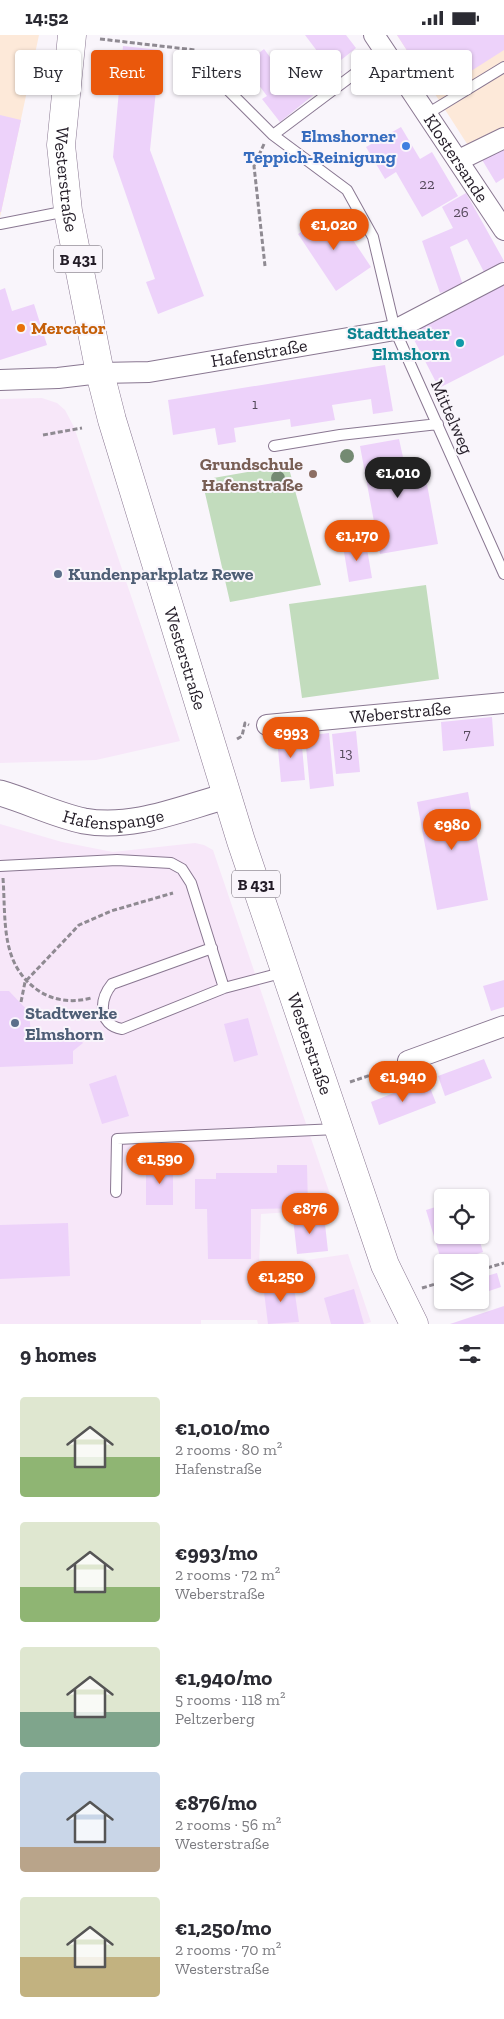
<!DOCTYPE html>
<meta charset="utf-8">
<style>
body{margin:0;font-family:"Zilla Slab",serif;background:#f2f2f3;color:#2b2b33;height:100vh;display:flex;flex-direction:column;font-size:19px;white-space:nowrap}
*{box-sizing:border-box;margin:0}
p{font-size:16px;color:#7c7c81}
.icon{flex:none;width:28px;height:28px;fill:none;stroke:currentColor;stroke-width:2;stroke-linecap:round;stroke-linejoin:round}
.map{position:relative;height:1289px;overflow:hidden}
.panel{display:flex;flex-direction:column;background:#fff;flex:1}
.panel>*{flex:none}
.hud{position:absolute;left:15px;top:15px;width:475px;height:45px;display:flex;gap:10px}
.controls{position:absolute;left:434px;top:1154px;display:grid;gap:10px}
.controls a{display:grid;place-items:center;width:55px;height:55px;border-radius:5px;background:#fff;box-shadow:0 1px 4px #0004;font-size:25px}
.price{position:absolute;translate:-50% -42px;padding:0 11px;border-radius:18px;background:#ea580c;color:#fff;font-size:16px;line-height:32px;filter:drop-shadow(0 1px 2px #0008)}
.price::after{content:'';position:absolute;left:50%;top:30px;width:15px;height:11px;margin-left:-8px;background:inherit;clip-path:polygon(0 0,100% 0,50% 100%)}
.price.active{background:#222;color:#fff}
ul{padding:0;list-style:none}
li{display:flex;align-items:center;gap:15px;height:125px;padding:0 20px}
li span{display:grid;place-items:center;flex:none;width:140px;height:100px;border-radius:5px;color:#555}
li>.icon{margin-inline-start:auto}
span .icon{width:60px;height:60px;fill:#fffc;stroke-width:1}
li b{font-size:21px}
h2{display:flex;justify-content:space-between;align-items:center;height:60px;padding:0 20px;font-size:21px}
.chip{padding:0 18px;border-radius:5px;background:#fff;box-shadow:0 1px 4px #0004;font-size:18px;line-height:45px}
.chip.active{background:#ea580c;color:#fff}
.status{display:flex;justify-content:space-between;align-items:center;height:35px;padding:0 25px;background:#fff;direction:ltr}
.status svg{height:14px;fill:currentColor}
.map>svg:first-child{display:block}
</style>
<div class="status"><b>14:52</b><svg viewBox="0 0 49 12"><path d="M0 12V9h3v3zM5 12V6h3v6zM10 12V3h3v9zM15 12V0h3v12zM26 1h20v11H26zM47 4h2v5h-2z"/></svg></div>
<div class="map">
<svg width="504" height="1289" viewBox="0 0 504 1289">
<rect width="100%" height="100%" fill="#f9f5fb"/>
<!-- commercial -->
<path fill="#f7e7f9" d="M42,363l15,5 8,7 9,17 106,314 -84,19 -96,3v-364z
M0,789l62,18 51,10 82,-9 9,2 9,5 122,359 -74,5 -2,53 89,-13 23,68 -6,2h-107l-1,-4h-56v4h-201z"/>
<!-- industrial -->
<path fill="#fde9d9" d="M0,0h39l-39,182z
M397,0h107v98l-33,17z"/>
<!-- green -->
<path fill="#c2dcbd" d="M288,430l33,120 -91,17 -28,-122z
M426,550l13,94 -137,19 -13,-94z"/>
<!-- building -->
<path fill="#edd2fa" d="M305,0h41l10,13 -20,16 6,8 -62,50 -18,-23 5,-3 -12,-16 -17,12 -11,-14 37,-29 20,27 33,-25z
M397,0h107v15l-69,44z
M123,11l37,4 -10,100 54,146 -46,18 -12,-32 9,-3 -42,-122z
M0,80l21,5 -20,92h-1z
M401,92l19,32 12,-7 26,44 -36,21 -26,-45 -11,7 -19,-32z
M504,109v34l-8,5 -15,-25z
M466,158l38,68 -20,11 -17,-33 -17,8 13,38 -23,8 -18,-52 31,-13 -11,-21z
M333,175l38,57 -35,24 -38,-57z
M504,249v71l-65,33 -29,-56z
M5,253l7,23 22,-7 13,41 -47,15v-70z
M385,330l8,46 -20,3 -2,-15 -39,6 3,15 -44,7 -1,-8 -56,9 2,14 -18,3 -3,-17 -42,7 -5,-35z
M399,404l7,32 18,-3 14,76 -58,10 -20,-108z
M366,508l6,35 -23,4 -6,-36z
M492,682l2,29 -51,5 -2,-29z
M356,696l4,41 -24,2 -4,-40z
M329,698l5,53 -24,3 -5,-53z
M301,700l4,45 -24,2 -4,-44z
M468,757l20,108 -51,10 -20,-108z
M504,945v27l-13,4 -8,-25z
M0,956h9l20,21 2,22 44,-1 8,10 -10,8v13l-73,3z
M248,983l10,37 -24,7 -10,-38z
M484,1024l8,19 -47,18 -7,-20z
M116,1040l13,41 -27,8 -13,-40z
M427,1045l9,23 -57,22 -8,-23z
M146,1130h27v40h-27z
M277,1130h30l1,43 -57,1v50h-43l-1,-50h-12v-30h21v-6h61z
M442,1170v30h36l5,17 -33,11h-8l-16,-53z
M324,1180l4,36 -31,3 -4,-36z
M68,1188l2,53 -70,3v-54z
M497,1238l4,14 -21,7v-16z
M293,1245l6,42 -31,2 -5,-40z
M354,1254l10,35h-33l-7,-26z
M504,1271v18h-54z"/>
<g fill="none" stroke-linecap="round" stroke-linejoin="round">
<!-- service casing -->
<g stroke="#897791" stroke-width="12">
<path id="service" d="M221,48l52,52 74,55 26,47 22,93 109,244
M427,79l77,-47
M273,100l112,-84
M0,189l67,-13
M274,411l66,-11 98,-11
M0,831l117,-6 54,3 11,6 9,14 33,105
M212,913l-100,36c-13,16 -14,41 10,45l102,-41 61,-16
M116,1157l1,-53 220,-10"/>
</g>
<!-- minor casing -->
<g stroke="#897791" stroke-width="22">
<g id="minor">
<path id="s1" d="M374,0l130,195"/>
<path d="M459,125l45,-22"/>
<path id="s2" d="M0,345l58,-2 42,-5 49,-1 246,-42 109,-57"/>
<path id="s3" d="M267,690l237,-22"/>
<path d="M408,1026l96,-35"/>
</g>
</g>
<!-- tertiary casing -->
<g stroke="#897791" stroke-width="27">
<g id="tertiary">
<path id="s4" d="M0,758c28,8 55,22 84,28 49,9 98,-13 143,-25"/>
</g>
</g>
<!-- primary casing -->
<g stroke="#897791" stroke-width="29">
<g id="primary">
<path id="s5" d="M72,0l-11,110 7,66 32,162 12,47 129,421 144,424 29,59"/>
</g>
</g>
<!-- path -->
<path stroke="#8f8a92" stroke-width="3" stroke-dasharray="5 2.5" stroke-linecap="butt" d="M100,4l95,11 18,22
M264,109l-10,22 11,100
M43,400l39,-7
M237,704l5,-3 3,-13 4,2
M3,843c3,43 -3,87 36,113 15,10 34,12 52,7
M21,967l4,-20 54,-57 32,-14 62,-18
M350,1047l42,-14
M480,1235l24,-7
M422,1253l20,-6"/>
<!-- service -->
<use href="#service" stroke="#fff" stroke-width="10"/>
<!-- minor -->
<use href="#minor" stroke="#fff" stroke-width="20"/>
<!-- tertiary -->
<use href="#tertiary" stroke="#fff" stroke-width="25"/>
<!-- primary -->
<use href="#primary" stroke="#fff" stroke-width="28"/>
</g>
<!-- trees -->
<g fill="#748a72">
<circle cx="347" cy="421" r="7"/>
<circle cx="278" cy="443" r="7"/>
</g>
<!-- markers -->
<circle fill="#3f7fe0" stroke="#f9f5fb" stroke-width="2" cx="406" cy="111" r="5"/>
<circle fill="#e8710a" stroke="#f9f5fb" stroke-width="2" cx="21" cy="293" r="5"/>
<circle fill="#0f9aa8" stroke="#f9f5fb" stroke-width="2" cx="460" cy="308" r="5"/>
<circle fill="#8d6e63" stroke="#f9f5fb" stroke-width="2" cx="313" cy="439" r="5"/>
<g fill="#5c6f8a" stroke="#f9f5fb" stroke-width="2">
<circle cx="58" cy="539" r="5"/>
<circle cx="15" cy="988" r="5"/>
</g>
<g text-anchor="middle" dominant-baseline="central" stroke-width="4" stroke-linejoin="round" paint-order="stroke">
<!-- number labels -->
<g font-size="15" fill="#564a5c">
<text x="427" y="149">22</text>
<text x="461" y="177">26</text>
<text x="255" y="369">1</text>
<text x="467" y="699">7</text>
<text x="346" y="718">13</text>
</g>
<!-- shield labels -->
<g fill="#f9f5fb" stroke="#635d67" stroke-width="1">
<rect x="54" y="210.5" width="48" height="27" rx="4"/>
<rect x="232" y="835.5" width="48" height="27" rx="4"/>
</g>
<g font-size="16" font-weight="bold" fill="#231c27">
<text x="78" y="224">B 431</text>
<text x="256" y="849">B 431</text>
</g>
<!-- shop labels -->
<g font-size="18" font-weight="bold" fill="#366cbe" stroke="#f9f5fb" text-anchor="end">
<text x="396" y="101">Elmshorner<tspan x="396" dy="21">Teppich-Reinigung</tspan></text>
</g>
<!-- street labels -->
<g font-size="18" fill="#231c27" stroke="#f9f5fb">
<text stroke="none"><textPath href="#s1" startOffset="148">Klostersande</textPath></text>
<text stroke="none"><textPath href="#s5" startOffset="145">Westerstraße</textPath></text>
<text stroke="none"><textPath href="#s2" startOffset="261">Hafenstraße</textPath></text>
<text transform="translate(452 382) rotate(66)">Mittelweg</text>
<text stroke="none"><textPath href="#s5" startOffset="640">Westerstraße</textPath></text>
<text stroke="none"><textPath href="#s3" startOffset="134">Weberstraße</textPath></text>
<text stroke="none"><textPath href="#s4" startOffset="118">Hafenspange</textPath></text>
<text stroke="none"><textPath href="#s5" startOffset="1045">Westerstraße</textPath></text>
</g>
<!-- food labels -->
<g font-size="18" font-weight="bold" fill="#c56008" stroke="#f9f5fb" text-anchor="start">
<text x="31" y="293">Mercator</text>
</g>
<!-- culture labels -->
<g font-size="18" font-weight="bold" fill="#0d838f" stroke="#f9f5fb" text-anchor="end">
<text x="450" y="298">Stadttheater<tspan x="450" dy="21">Elmshorn</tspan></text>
</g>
<!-- education labels -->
<g font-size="18" font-weight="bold" fill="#785e54" stroke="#f9f5fb" text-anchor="end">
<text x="303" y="429">Grundschule<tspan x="303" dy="21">Hafenstraße</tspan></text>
</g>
<!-- service labels -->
<g font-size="18" font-weight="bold" fill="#4e5e75" stroke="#f9f5fb" text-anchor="start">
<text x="68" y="539">Kundenparkplatz Rewe</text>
<text x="25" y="978">Stadtwerke<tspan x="25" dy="21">Elmshorn</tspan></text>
</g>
</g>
</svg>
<div class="controls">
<a><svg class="icon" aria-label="locate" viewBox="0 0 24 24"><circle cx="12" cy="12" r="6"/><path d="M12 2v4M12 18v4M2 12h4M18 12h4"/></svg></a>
<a><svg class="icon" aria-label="layers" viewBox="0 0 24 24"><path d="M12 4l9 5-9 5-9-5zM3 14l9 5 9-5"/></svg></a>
</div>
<b class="price" style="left:334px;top:216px">€1,020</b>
<b class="price active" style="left:398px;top:464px">€1,010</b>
<b class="price" style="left:357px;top:527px">€1,170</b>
<b class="price" style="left:291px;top:724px">€993</b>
<b class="price" style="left:452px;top:816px">€980</b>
<b class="price" style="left:403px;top:1068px">€1,940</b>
<b class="price" style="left:160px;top:1150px">€1,590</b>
<b class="price" style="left:310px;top:1200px">€876</b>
<b class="price" style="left:281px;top:1268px">€1,250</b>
<div class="hud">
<a class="chip">Buy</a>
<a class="chip active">Rent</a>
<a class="chip">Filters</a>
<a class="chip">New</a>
<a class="chip">Apartment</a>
</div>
</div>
<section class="panel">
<h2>9 homes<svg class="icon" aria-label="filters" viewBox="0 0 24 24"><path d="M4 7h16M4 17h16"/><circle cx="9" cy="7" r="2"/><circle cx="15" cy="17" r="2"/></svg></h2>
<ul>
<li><span style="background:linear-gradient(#dfe7d0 60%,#8fb573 0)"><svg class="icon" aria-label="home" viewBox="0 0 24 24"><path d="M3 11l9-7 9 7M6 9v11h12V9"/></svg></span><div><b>€1,010/mo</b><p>2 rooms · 80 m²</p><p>Hafenstraße</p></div></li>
<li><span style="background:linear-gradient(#dfe7d0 65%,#8fb573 0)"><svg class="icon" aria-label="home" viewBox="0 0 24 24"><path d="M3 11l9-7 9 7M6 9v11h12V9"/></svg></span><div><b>€993/mo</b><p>2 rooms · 72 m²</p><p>Weberstraße</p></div></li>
<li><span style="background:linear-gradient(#dfe7d0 65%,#7fa58c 0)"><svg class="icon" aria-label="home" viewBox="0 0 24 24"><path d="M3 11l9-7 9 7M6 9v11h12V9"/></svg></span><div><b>€1,940/mo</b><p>5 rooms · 118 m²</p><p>Peltzerberg</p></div></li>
<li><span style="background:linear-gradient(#c9d6e8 75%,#b9a48a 0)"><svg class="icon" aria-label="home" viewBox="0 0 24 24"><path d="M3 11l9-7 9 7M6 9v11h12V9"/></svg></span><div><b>€876/mo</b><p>2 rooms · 56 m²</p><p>Westerstraße</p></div></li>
<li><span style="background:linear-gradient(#dfe7d0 60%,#c2b280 0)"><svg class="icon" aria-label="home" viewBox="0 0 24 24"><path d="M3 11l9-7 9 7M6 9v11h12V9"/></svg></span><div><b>€1,250/mo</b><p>2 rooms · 70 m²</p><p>Westerstraße</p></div></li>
</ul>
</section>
